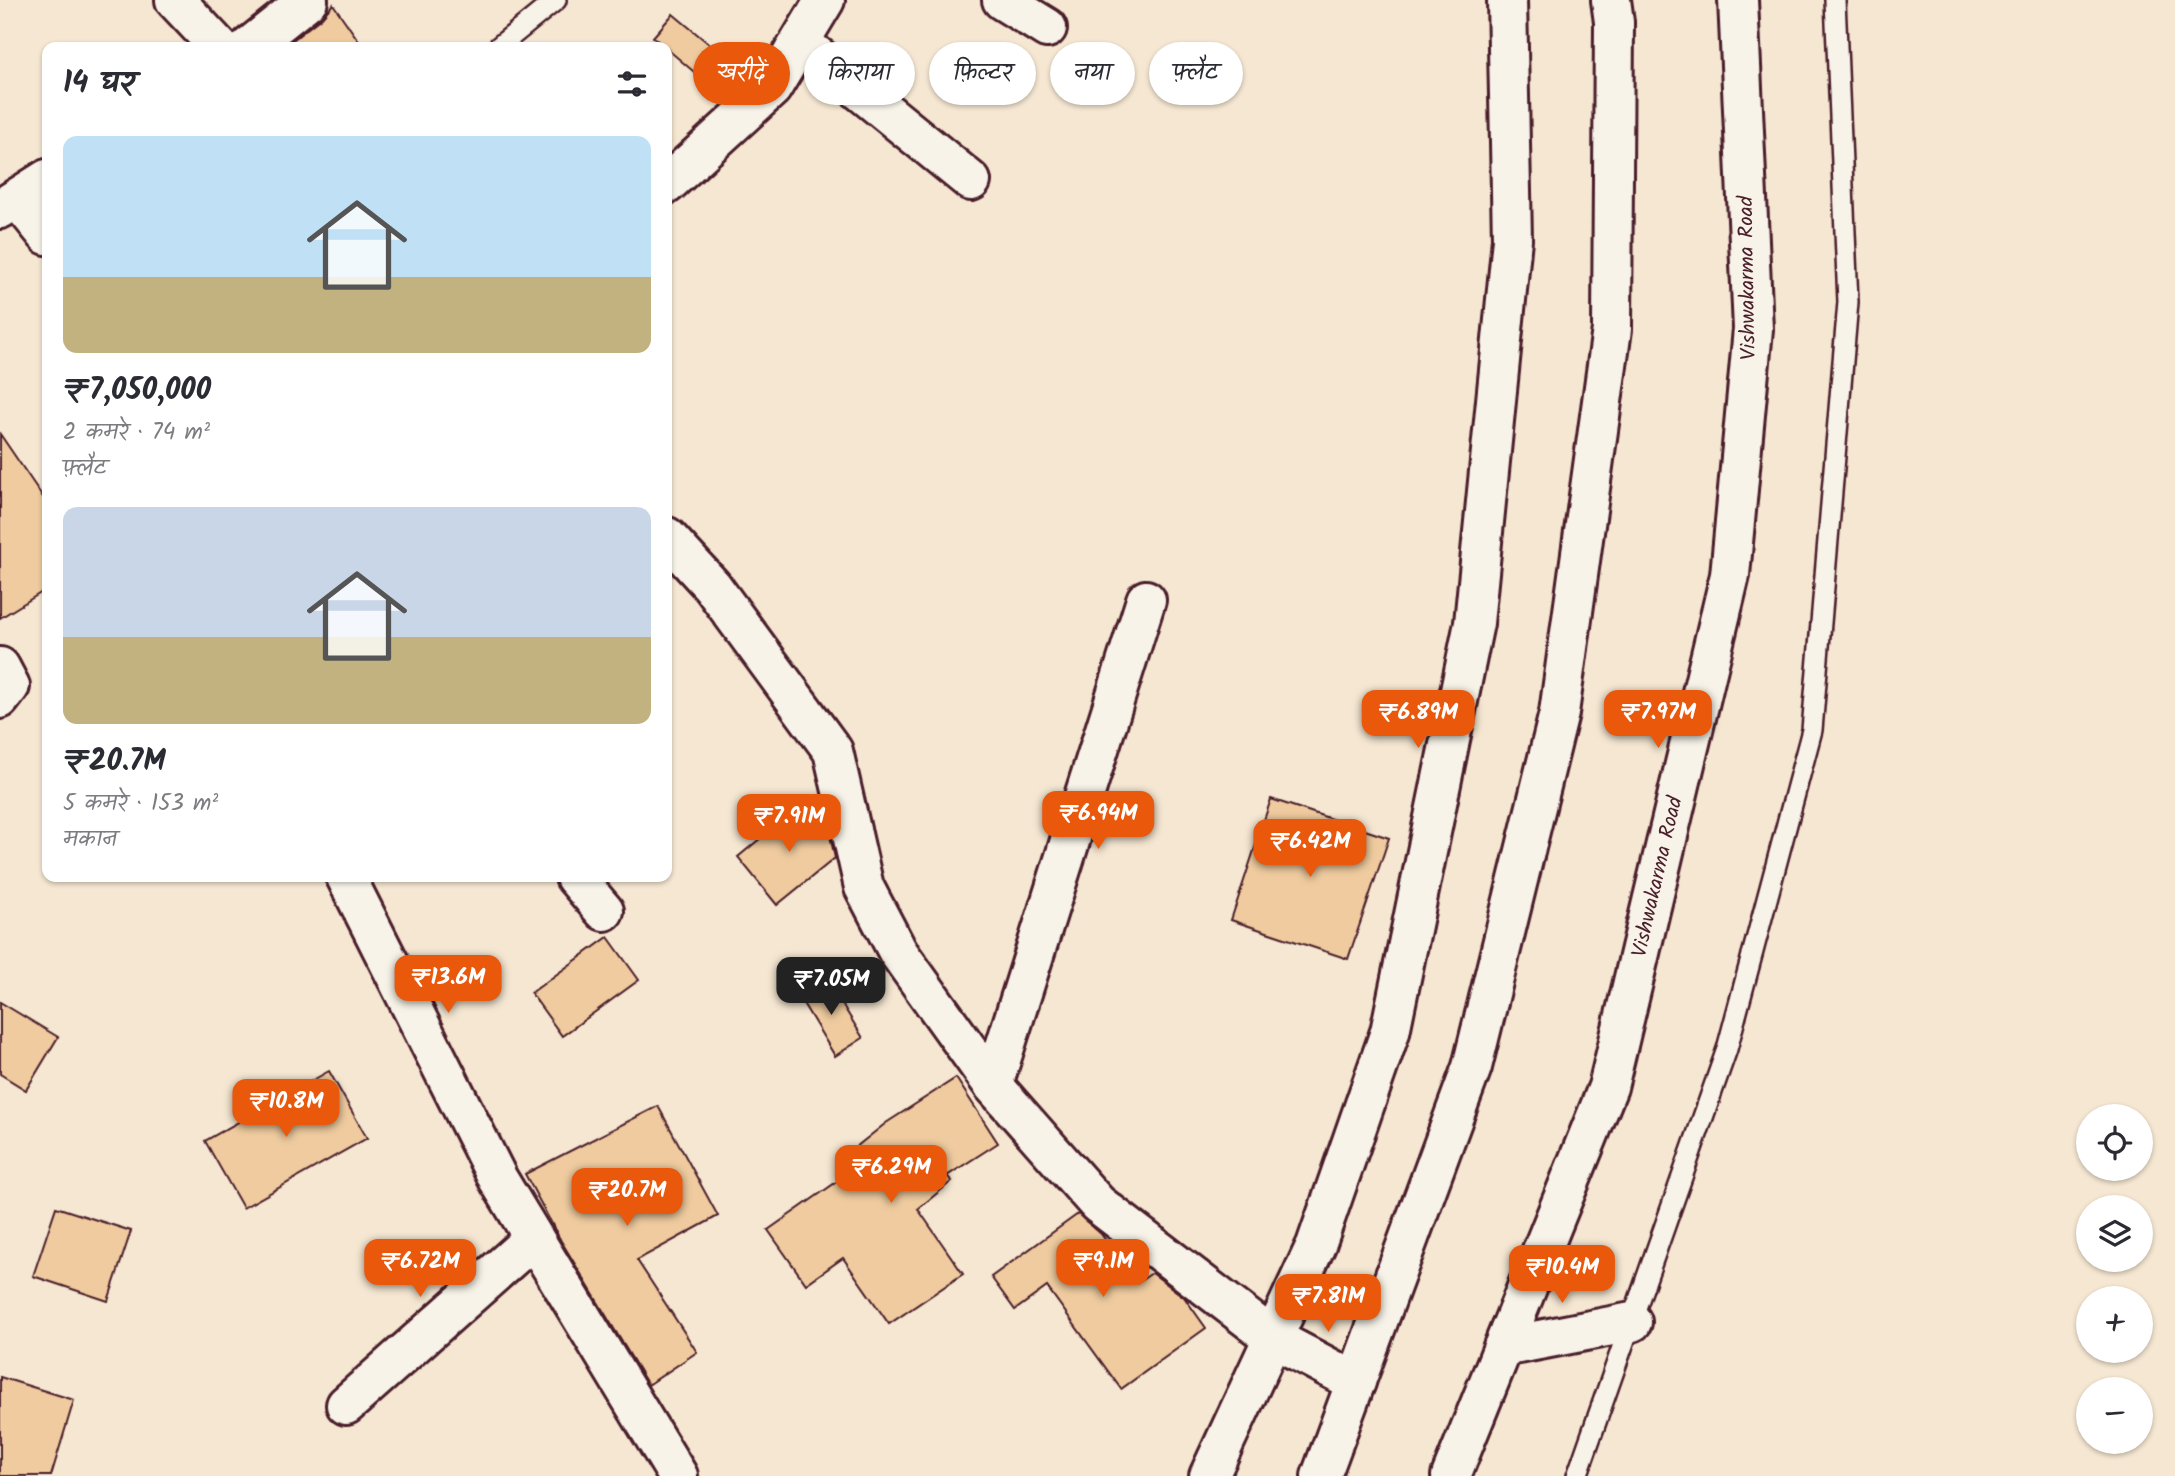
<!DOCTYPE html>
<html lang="hi">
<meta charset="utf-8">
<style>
body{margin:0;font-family:Kalam,"Playpen Sans Deva",sans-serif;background:#f7f7f7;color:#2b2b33;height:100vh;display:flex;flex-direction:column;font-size:26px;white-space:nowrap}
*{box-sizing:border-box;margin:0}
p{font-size:23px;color:#7c7c81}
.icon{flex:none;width:38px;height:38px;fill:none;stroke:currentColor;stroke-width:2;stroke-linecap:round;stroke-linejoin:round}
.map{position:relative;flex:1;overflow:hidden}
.details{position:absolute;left:42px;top:42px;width:630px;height:840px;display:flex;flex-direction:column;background:#fff;border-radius:14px;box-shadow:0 2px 5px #0004}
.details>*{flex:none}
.top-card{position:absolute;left:693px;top:42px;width:665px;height:63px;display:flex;gap:14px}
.controls{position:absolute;left:2076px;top:1104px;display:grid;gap:14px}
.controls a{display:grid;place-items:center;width:77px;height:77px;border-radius:50%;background:#fff;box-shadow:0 2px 5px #0004;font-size:35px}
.price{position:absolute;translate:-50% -60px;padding:0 16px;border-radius:14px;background:#ea580c;color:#fff;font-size:23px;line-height:46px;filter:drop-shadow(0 2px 4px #0008)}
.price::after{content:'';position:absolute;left:50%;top:42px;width:21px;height:16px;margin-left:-10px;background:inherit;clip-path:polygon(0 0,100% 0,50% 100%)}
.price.on{background:#222;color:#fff}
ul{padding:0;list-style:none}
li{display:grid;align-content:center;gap:14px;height:371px;padding:0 21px}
li span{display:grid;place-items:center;height:217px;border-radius:14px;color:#555}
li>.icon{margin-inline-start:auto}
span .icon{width:126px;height:126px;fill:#fffc;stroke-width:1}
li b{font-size:30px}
h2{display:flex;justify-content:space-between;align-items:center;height:84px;padding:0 21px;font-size:30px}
.chip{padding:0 24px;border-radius:32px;background:#fff;box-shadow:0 2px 5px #0004;font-size:24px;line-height:63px}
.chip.on{background:#ea580c;color:#fff}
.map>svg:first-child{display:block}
</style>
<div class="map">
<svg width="2175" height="1476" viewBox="0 0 2175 1476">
<rect width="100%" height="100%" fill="#f5e7d2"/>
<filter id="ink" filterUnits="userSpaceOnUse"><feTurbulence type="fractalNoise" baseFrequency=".0143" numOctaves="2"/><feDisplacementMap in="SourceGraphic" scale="14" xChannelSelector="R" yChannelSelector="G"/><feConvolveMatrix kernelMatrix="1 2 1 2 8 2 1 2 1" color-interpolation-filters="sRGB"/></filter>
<g filter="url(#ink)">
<!-- building -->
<path fill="#efcb9f" stroke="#4a1f2b" stroke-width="2" d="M333,4l30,43h-79l38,-30z
M673,14l77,64 -23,22 -74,-63z
M0,434l47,69v86l-47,29z
M1271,799l118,39 -41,121 -117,-39z
M803,803l27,33 5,22 -58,47 -39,-48z
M608,937l31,43 -77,56 -31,-43z
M826,978l37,60 -28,18 -37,-61z
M0,1002l58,35 -32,53 -26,-16z
M329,1071l38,67 -124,70 -38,-67z
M956,1078l42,65 -51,33 5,5 -34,28 45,65 -74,50 -46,-66 -37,26 -38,-54 94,-66 -11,-13 35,-28z
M658,1106l60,110 -81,44 60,92 -49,33 -87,-144 -36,-67z
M56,1207l75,24 -23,70 -75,-25z
M1078,1214l23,20 36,49 15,-10 32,24 22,31 -85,61 -74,-102 -32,23 -24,-33z
M0,1377l74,23 -23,76h-51z"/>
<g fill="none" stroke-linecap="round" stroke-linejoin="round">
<!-- lane casing -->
<g stroke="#4a1f2b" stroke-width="24">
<path id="lane" d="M498,47l58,-47
M1577,1476l150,-427 85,-319 36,-428 -13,-302"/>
</g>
<!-- street casing -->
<g stroke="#4a1f2b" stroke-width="44">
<path id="street" d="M175,0l44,47
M1002,0l45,28
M800,42l171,139
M249,47l59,-47
M667,184l105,-96 53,-88
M17,198l30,37
M0,209l47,-30
M667,537l45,49 121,165 31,136 34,65 95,133 105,119 175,134 83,44
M0,667l10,19 -10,13
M346,877l152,302 180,297
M575,877l29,34
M993,1085l153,-485
M346,1405l188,-167
M1209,1476l107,-231 74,-213 84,-409 38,-384 -5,-239"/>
</g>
<!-- secondary casing -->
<g stroke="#4a1f2b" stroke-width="44">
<path id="secondary" d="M1503,1347l129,-25
M1321,1476l151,-409 87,-354 53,-384 2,-307 -3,-22
M1451,1476l157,-389 122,-512 23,-246 -15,-329"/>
</g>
<!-- lane -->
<use href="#lane" stroke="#f7f3e8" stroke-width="19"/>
<!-- street -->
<use href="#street" stroke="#f7f3e8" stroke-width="38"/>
<!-- secondary -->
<use href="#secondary" stroke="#f7f3e8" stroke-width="38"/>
</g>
</g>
<g text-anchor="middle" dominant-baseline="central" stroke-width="6" stroke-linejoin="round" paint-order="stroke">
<!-- street labels -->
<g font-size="21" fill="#4a1f2b" stroke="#f7f3e8">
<text transform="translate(1748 278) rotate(-91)">Vishwakarma Road</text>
<text transform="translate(1658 877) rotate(-77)">Vishwakarma Road</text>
</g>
</g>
</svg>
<div class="controls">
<a><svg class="icon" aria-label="locate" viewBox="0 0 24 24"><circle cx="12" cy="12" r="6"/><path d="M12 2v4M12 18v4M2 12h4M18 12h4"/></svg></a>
<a><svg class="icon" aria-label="layers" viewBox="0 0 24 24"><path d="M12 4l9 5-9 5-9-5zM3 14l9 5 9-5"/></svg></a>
<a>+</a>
<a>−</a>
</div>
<b class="price" style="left:1418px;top:750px">₹6.89M</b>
<b class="price" style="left:1658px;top:750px">₹7.97M</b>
<b class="price" style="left:1098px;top:851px">₹6.94M</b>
<b class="price" style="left:789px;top:854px">₹7.91M</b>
<b class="price" style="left:1310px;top:879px">₹6.42M</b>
<b class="price" style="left:448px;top:1015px">₹13.6M</b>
<b class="price on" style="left:831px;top:1017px">₹7.05M</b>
<b class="price" style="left:286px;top:1139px">₹10.8M</b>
<b class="price" style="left:891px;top:1205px">₹6.29M</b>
<b class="price" style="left:627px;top:1228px">₹20.7M</b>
<b class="price" style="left:420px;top:1299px">₹6.72M</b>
<b class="price" style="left:1103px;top:1299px">₹9.1M</b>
<b class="price" style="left:1562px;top:1305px">₹10.4M</b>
<b class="price" style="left:1328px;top:1334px">₹7.81M</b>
<div class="top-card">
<a class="chip on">खरीदें</a>
<a class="chip">किराया</a>
<a class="chip">फ़िल्टर</a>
<a class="chip">नया</a>
<a class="chip">फ़्लैट</a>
</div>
<section class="details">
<h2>14 घर<svg class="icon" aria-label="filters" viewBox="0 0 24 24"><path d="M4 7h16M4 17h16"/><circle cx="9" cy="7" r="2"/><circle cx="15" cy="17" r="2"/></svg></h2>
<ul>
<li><span style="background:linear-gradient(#bfe0f5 65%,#c2b280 0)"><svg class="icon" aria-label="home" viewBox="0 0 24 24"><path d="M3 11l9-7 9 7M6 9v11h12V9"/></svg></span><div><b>₹7,050,000</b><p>2 कमरे · 74 m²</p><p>फ़्लैट</p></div></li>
<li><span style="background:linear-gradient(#c9d6e8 60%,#c2b280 0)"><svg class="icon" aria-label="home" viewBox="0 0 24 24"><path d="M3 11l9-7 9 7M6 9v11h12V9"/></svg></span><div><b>₹20.7M</b><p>5 कमरे · 153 m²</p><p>मकान</p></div></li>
</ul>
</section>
</div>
